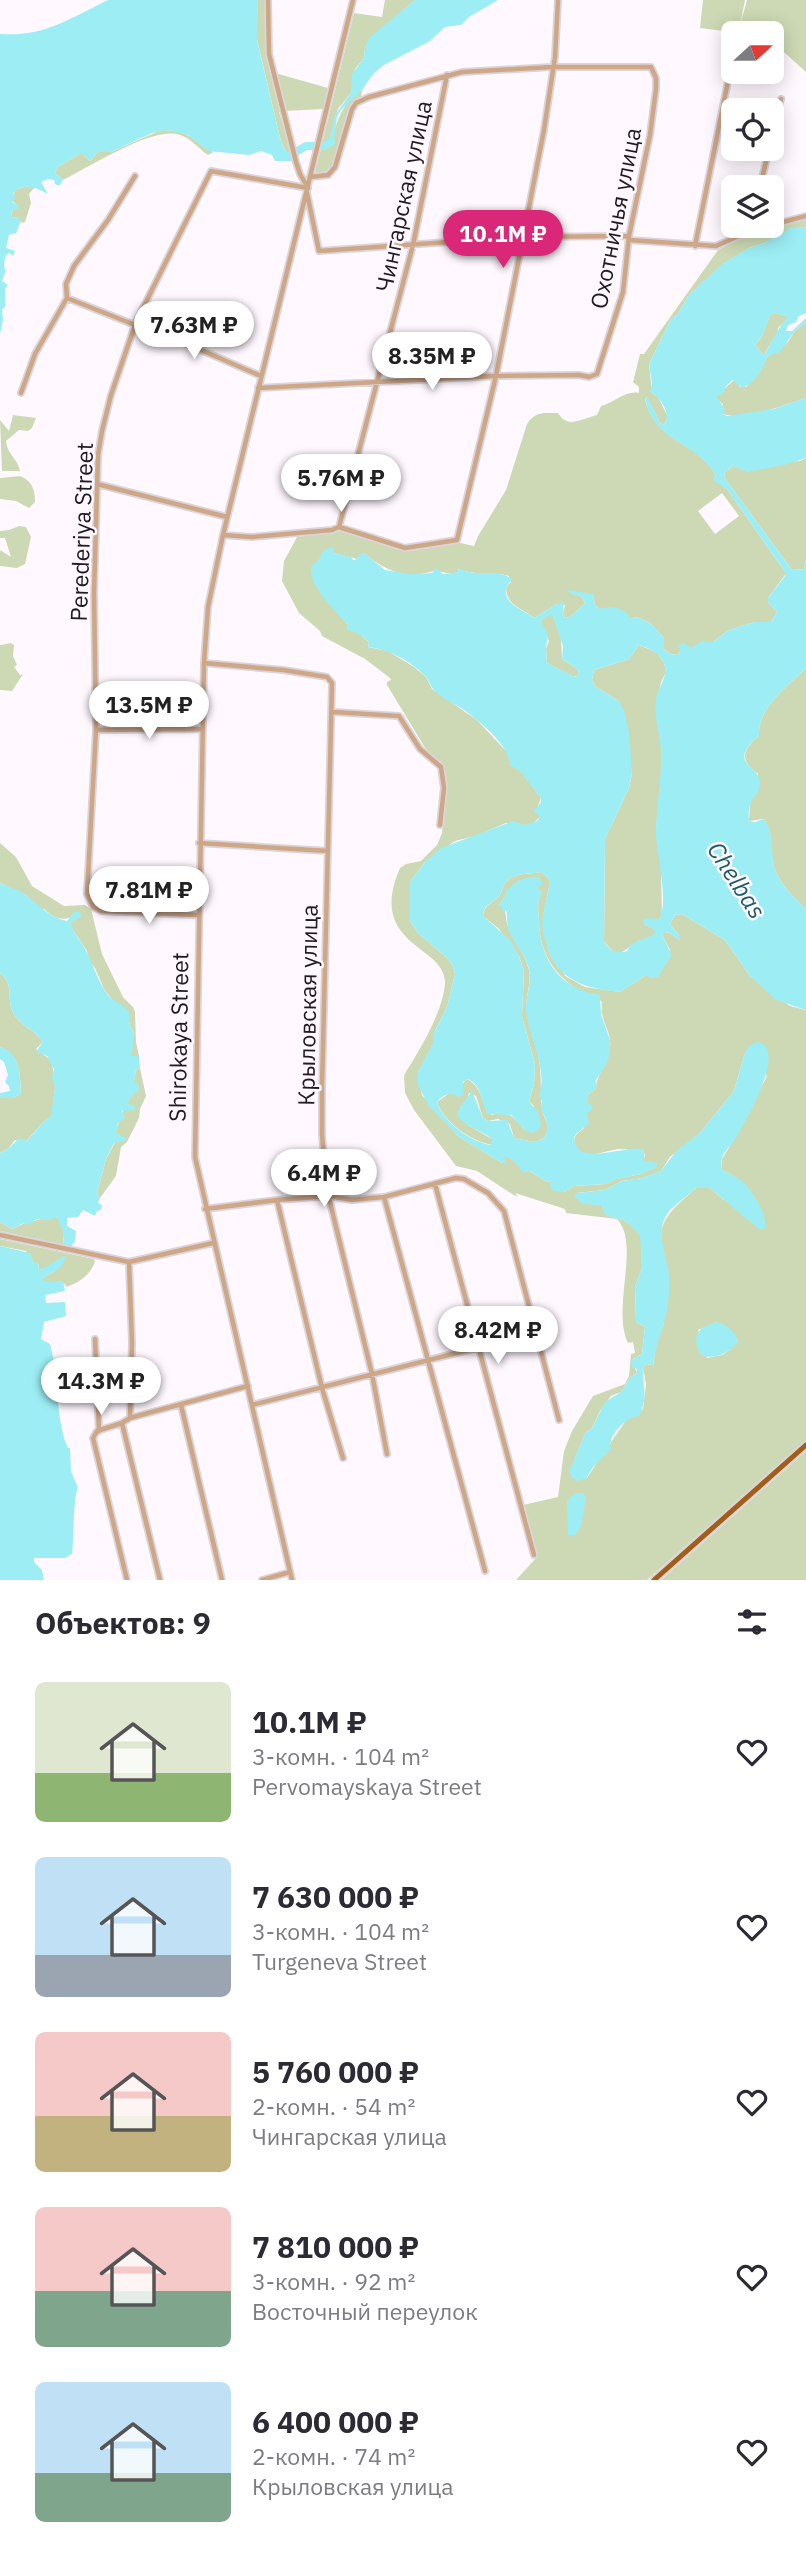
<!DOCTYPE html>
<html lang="ru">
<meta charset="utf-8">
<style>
body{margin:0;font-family:"IBM Plex Sans",sans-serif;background:#f7f7f7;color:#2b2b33;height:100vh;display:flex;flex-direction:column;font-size:26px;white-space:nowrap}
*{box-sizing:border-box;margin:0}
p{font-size:23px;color:#7c7c81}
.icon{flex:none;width:38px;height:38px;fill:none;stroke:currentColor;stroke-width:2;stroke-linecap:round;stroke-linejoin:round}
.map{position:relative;height:1580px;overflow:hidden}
.details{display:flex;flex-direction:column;background:#fff;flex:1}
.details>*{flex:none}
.needle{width:46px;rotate:69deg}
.fabs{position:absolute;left:721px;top:21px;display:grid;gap:14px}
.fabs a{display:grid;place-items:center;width:63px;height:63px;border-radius:10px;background:#fff;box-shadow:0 4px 18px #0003;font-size:35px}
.price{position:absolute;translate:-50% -60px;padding:0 16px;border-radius:24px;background:#fff;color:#222;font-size:23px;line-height:46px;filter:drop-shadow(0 2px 4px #0008)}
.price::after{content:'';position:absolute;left:50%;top:42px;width:21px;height:16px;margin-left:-10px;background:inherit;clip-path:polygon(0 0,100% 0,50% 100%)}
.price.active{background:#db2777;color:#fff}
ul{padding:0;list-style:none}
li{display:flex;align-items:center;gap:21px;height:175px;padding:0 35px}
li span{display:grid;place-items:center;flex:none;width:196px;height:140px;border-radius:10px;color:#555}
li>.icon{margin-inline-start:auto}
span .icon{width:84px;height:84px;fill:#fffc;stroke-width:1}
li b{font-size:30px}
h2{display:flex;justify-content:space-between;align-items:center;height:84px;padding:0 35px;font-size:30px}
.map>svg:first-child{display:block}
</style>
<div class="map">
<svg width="806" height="1580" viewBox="0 0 806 1580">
<rect width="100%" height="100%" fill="#fff9ff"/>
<!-- green -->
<path fill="#cdd9b4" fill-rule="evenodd" d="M258,0h8l-1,43 16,69h-2l12,40h-5l-5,-10 -25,-107z
M385,0h30l-35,30 -15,18 -1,10 -9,11 -4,24 -13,16 -9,32 -7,3 32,-131 28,4z
M703,0h42l-5,25 7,-25h59v72l-21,-19 -8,-2 -5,4v-22h-33l-39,-5z
M275,73l53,15 -5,21 -38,2z
M362,90l-1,8 -5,4 -24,66 -4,5 -12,2 -1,-3 6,-24 6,1c13,-27 8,-39 35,-59z
M161,130c12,0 24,2 33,9 8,6 10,11 20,13l-6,3c-11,-7 -18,-19 -32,-21 -27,-5 -87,33 -113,46l-8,-7 3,-6 21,-13h4l7,7 8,-9h13z
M26,186l9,1 -6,7 2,9 -6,19 -3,1 -4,-5 -7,-1 2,-8 5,-3 -6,-5 3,-11z
M806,219v8l-16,2 -25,14 -16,5 -26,16 -34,31 -12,20 -6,4 -22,45 3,29 6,4 10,20 -4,8 -4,-2 -13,-26 -2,2c11,45 52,42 71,76l-2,4 13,10 58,83v3l-17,23v4l9,10 -6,10h-16l-26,8 -16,12 -33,10 -3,3 -7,-1 -6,-5v-11l-14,-15 -13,-6 -6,2 -10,-9 -22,-1 -4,-4 -2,-10 -23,-2 11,3 4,7 -15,14 -5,1 -2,-5 2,-8 -8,-1 -23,14c-12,-10 -28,-12 -28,-31l5,-5 -2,-6c-17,-5 -36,0 -51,-7l1,3c-9,3 -14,0 -22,-1 -5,0 -11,2 -16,3 -22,4 -42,-8 -57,-21l-7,6 -23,-6 -18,33 31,38 22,18 -1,5 20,4 26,16 12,10 6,12 45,31 29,31 35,47 -3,8 2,11 -8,7 -7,1 -19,-2 -31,13 -20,5 -30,21 -15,20v39l8,12 29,25 6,8 2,8 -8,33 -13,26v10l-16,29 4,23 36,41 44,27 2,-6h4l39,25 4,-1 13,11 10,-6 31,-2 11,-5 25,-5 4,-20c-7,-1 -15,-5 -22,-5 -14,-1 -38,14 -47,-3 -5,-9 2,-13 8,-18l4,-33 8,-7c1,-17 16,-26 14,-48 -2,-14 -10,-20 -8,-38 -10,-10 -17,-8 -28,-15 -23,-16 -35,-39 -35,-67 -1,-10 -2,-18 2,-27l-4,-6 -32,9 -3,5c5,11 3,21 8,31 7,13 15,23 19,38 3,15 -5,28 -2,43 2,16 9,31 12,47 3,16 1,33 3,49 2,13 11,14 2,29l-9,4 -21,-4 -4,-14 -12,-5 -10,2 -5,-3 -7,-22 -7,-3 -2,8 -7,6 8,18 24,14 1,6c-22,-3 -49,-23 -56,-43l11,-8 6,-1 13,-14c16,8 14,26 25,36 16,-7 24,5 33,15l9,-24 -5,-5 5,-17 1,-20 -13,-48 2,-45 -5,-15 -20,-27 -16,-13c1,-10 6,-11 13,-17 6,-4 5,-9 8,-14 9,-14 24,-10 37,-13l8,7v8l-6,29 22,60 20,11 35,5 26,-17 24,-25 -8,-15 2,-3 6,1 9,7v-5l-9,-11 5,-9 7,-1 43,26 25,36 13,10 27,20 16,4v430l-159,140h-131l20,-22 -13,-53 35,-8 6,-46 8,-20 21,-35 32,-12 4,-8 2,-22 4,-1 -2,-11 -5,1c-17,-36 13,-98 -11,-124l-51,-6 -1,-4 -50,-16 3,4 -6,-3 -35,-23 -21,-5 -42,-56 -9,-17 -1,-17c3,-7 7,-12 11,-19 12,-20 29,-51 30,-75 0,-37 -79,-36 -45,-114l6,-4 15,-3 16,-16 5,-12 4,-43 -1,-17 -4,-11 -14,-11 -40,-66v-3l4,-2 -1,-2 -25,-19 -43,-23 -2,-5 -21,-18 -17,-32 2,-20 13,-24 43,-6 63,20 53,-9 18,4 4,-10 28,-46 21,-66c8,-13 17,-11 31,-11 10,16 23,6 39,2l4,-9c13,-3 24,-16 38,-13v-6l-6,-5 7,-28h4l74,-104 29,-15zM722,493l17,23 -24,18 -17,-23zM745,1053l22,23 -34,65 -11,18v11l12,6 -10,24 -14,-12h-14c-15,14 -29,23 -35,43l3,92 -8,22 -3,20 -7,-1 -3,4 3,16 -3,25 -16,10 -16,23 -4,11 -8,6 -12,19 -13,-18 12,-28 6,-4 8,-17 11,-15 10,-4 10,-15 6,-4 -5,-13 10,-6 3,-27 -9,-5 -1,-35 7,-19 -1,-33 -15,-14 -20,-6 -4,-9 -25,-13 28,-3 17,-9 21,-3 18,-7 9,-14 30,-24 34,-42zM717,1322l14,27 -9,6 -15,3 -9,-28z
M774,313l13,3 1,2 -10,10 -1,8 -4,3 -9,16 -9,-10 7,-9 8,-21z
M806,322v76c-21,7 -62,23 -83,16v-10l-7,-5v-3l18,-16 3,1 3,6h6l13,-14 9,-17 20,-14 6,-10z
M13,415l23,3 -4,10 -4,3 -9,-1 -13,11c1,13 12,18 14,30h-18l-2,-51 9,11z
M806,458v102l-2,9 -12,1 -68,-93 1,-5 8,-6 67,-5z
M20,476c12,5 15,13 15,26l-6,6 -13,-7 -16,-2v-21z
M19,526l7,1 5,10 -6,27 -8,4 -17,-2v-16l11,7 -6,-19h-5v-7l9,-1z
M552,613l9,25 1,21 16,11 1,5 -5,2 -27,-14 -1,-14 3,-8 -9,-20z
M11,643l3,2 -1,11 4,9 -3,2 6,8 3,-1 -11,17 -12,-1v-45z
M639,645l17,7 8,10 2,10 -5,10 -5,28 5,30v37l-5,52 5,42 1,44 -3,4h-8l-7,5 12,6 -2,5c-6,4 -12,4 -17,7 -15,10 -20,18 -33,-1l1,-102 24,-51 3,-15 -13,-72 -23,-14 -4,-7 2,-10 35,-11z
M806,668v241c-11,-10 -27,-26 -31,-40 -6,-18 0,-33 -11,-50l-15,2 1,-20 7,-8 1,-19c-19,-14 -16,-24 1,-38 -2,-28 29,-50 47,-68z
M0,843l16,14 16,29 32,20 21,-1 6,4 11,45 21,43 10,10 2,5 1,30 3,14h-8v-16l3,-6 -5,-12 -25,-33 -9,-21 -7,-8 -1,-9 -16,-24v-5l9,-10c-14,10 -23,9 -36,-3h-3l-15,-14 -26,-12z
M0,973c14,11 7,23 12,37 5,14 21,19 29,29l1,4 -6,6 16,12 3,27 -3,28c-11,5 -17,17 -26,25l-11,-1 -7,9 -8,4v-55h12l9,-4c-1,-19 0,-39 -21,-47z
M140,1068l6,28 -6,13 -1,9 -12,24 -6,5 -5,29 -16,22 -3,-5 9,-34 13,-24 -4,-1c7,-23 18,-41 21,-64z
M54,1216l6,3 4,15 -1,11 -63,-14v-9l12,7 13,-6z
M0,1239l94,20 1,3c-6,14 -15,20 -29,25l-1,-3 -22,-2v-4l12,-7 -6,-4 -10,3 -1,-7h-4l-8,-12 -26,-5z
M806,1451v129h-145z"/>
<!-- water -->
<path fill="#9ceef4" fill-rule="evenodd" d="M108,0h150l-1,40 24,102 5,10h5l2,9h-18l-3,-6 -11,-4 -12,4 -41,-4 -20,-16 -20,-5 -16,3 -41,19h-13l-8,9 -7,-7h-4l-21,13 -3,6 8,7 -4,6 -4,-2 -1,-4 -6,-1 -7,3 7,12c-12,-6 -24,-12 -35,-1l2,5 -3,4 7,4 -1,3h-5l-2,8 7,1 3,3 -5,12 -7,2 -3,13 9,3 -2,5 -4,-3 -4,3 -1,12 2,2 -4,11 6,4 -3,4v17l-3,4 1,9 -3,15v-300c44,3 69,-15 108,-34z
M415,0h83l-29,17 -8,8 -16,2 -15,14 -46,24 -10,8 -12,17 -21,20 -4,7 -3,22 -7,10 -6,-1 1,-4 7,-3 6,-26 16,-22 1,-19 12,-16 1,-10 4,-10z
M806,227v86l-7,3 -3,6 -8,3 -2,6h6l14,-13v4l-12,10 -14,20 -12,4c-5,12 -12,27 -26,32l-9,-8 -7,6 -3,8 -7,2 9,13 -2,5 4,2 47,-7 32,-11v60l-22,7 -37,7 -14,-6 -8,6 -1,5 68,93 12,-1 2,-9v108c-18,18 -49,40 -47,68 -35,29 4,29 1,49 -3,16 -13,12 -11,36l6,1 9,-3c11,16 6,32 11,50 4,14 20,30 31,40v101l-30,-10 -26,-24 -25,-36 -43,-26 -7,1 -5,9 9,11 1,6 -10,-8 -5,-1 -3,3 8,16 1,5 -13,21 -7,1 -5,-3 -26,17c-34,-3 -65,-12 -74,-49 -3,-9 -5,-18 -3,-27 1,-13 7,-24 6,-37l-8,-7c-13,3 -28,-1 -37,13 -3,5 -2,10 -8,14 -7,6 -12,6 -13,17l27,24 9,16 5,15 -2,45 13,48 -1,20 -5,17 10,13 2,11 -3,6 -7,2 -6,-3 -14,-15 -24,-1c-6,-13 -5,-28 -19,-35l-5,3v13l-5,2c-8,-6 -15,-2 -21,5 6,20 35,41 55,43v-6c-10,-8 -28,-13 -35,-24l3,-8 12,-16 11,27 5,3 19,-1 7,18 21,4 9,-4c10,-18 -6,-23 -2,-37l-3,-5c9,-27 -9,-56 -13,-84 -1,-15 6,-28 3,-43 -4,-15 -14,-24 -20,-38 -3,-7 -1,-14 -3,-21l-4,2v-5l-4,-2 7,-9 1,-5c10,-10 19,-15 33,-14l4,8 -6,2 5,6c-5,9 -4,17 -3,27 0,28 13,58 40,69 7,4 14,4 21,6l1,19 9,26v12l-3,11 -11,17v8l-8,7v8l5,3 -2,5 -4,2 2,10c-4,4 -9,7 -13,11 -3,4 -2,7 0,11 7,19 51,0 68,4v12l14,2 -2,5 -15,6 -24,5 -12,5 -31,2 -10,6 -10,-1 -4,-4 1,-6 -4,1 -17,-11 -7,2c-4,-7 -11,-16 -19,-16l2,6h-4l-44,-27 -29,-30 -11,-21v-13l15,-29 1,-10 13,-26 8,-33 -2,-8 -6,-8 -29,-25 -8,-12v-39l15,-20 16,-14 72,-27 12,4 12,-4 3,-4 -6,-6 7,-9v-4l-21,-27 -11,-6c4,-17 -34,-48 -48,-57 -9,-5 -20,-10 -27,-18 -4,-4 -5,-10 -9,-14 -14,-15 -37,-27 -57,-29l1,-5c-6,-6 -14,-11 -22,-12v-6c-14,-17 -37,-35 -36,-57l9,-9 2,-6 9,-5 3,2v4l17,4 2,3 4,-1 2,-5 5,-1 21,17 24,4 23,-1 4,-5 7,6 16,-2 -1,-5c15,12 38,0 54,12 -2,3 -5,6 -6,10 -3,15 20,22 28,29l23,-14 7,-2 -1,11 2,5 5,-1 15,-14 -4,-7 -11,-2 -2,-4 25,4 2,11 4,4c12,-3 23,-3 32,10l6,-2 13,6 14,15v11l6,5 7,1 3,-3 -1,-7 5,-2 7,5 11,-7 11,1 16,-12 26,-8h16l6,-10 -9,-10v-4l17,-22v-4l-58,-83 -14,-9 3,-5c-20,-34 -64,-33 -71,-78l3,1 12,25 4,2c8,-10 -3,-28 -14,-33l2,-8 -3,-20 22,-45 6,-4 12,-20 33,-31 27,-16 16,-5 25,-15zM774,313l12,3 1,2c-10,11 -15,24 -23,37l-9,-10 7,-9 8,-20zM552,614l11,32 -1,13 16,11 1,5 -4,2 -28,-14 -1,-14 2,-16 -8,-12zM639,645c10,3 21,8 25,18 5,12 -6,25 -8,36 -3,19 6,40 5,59 0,24 -4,47 -5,70 -1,23 14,74 3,91l-14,-1 -2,3 1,3 11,6 -2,5 -22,9 -4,7c-12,3 -17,0 -23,-10l1,-102 24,-51 3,-15 -3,-41 -5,-21 -5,-10 -23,-14 -4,-7 2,-10 35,-11z
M0,883c8,4 20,7 26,12 12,10 26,24 41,26l7,-9h6l1,5 -10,5c1,11 11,19 15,29 7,13 12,31 22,44 6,7 15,9 21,17v10l5,12c-2,8 0,16 -3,22h8l1,12 -4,2 -2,12 4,1 1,7 -9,8 -2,6 7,2v4l-13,1 3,7 -7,5 -2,10 10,5 -1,3 -11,2 -8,16 -9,34 3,5 -2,5 4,2 -1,5 -4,1 -2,5 -12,-6 -5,7 -11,1v8l9,5 -1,10 -4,6 -8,-2 1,-11 -7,-17 -8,3 -12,-1 -8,6 -5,-2 -12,6 -12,-7v-69l8,-4 11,-11 7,3c10,-8 15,-20 25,-25l4,-28 -3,-11 2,-8 -7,-13 -11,-4 6,-9 -1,-4c-8,-10 -24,-15 -29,-29 -5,-14 2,-26 -12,-37z
M757,1042c33,5 -14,84 -23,99 -4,6 -11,11 -12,18 -1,2 0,9 0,11 7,3 15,7 21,12 10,9 25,33 22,46l-5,2 -50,-42h-14c-8,7 -17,14 -25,21 -19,21 -4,44 -2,67 1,8 0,18 -1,27 -2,22 -13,41 -15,62l-7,-1 -3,4c-1,17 6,28 -4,48 -11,1 -25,14 -28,25 -3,10 4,3 -3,11 -10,11 -14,11 -21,26l-9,3 -6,-3 -3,-7 17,-39 6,-4 13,-26 16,-10 10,-15 6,-4v-4l-5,-2v-7l10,-6 3,-27 -9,-5 -1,-35 7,-19 -2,-33 -14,-14 -21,-6 -3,-9 -21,-3 -7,-7 3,-3 28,-3 17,-9 21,-3 18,-7 16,-21 23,-17 34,-42 11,-38 4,-7z
M0,1047c21,6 20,29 21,47l-9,4h-12v-5l10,-2 -1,-5 -4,-4 3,-7 -4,-13 -4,-3z
M0,1246l30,7 4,10 4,-1 1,8c11,-3 17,-12 28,-14l-7,12 -17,10 1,4 19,-1 2,10 -20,4 1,8 19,-1 1,14 -22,6 -3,17 9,5 1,3c8,35 4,70 17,101h2l1,23 7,17c-5,8 -4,53 -6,66l-7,4h-31v4l8,8 2,10h-44z
M717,1322c9,2 17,9 21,18l-1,4c-11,10 -24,17 -37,10 -9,-19 -2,-27 17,-32z
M575,1493h8l3,4 -5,29 -6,9h-7l-1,-34z"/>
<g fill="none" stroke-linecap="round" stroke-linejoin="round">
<!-- river -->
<path stroke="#9ceef4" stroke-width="8" d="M289,156l17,-10h19l6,-4"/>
<!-- minor casing -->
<g stroke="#dbd5db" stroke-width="8">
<path id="minor" d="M268,0l1,54 27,108 4,12 8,14
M772,139l9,-40
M760,187l9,-38
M307,193l12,58 203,-14 107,-1
M772,225l34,-9
M629,240l87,6 34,-15 19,-5
M695,246l38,-190
M67,298l68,27
M136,322l125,54
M258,388l238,-12 83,-1 10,2 8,-3 26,-82 6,-56 21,-101 6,-46v-11l-5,-11h-99l-90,5 -93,25 -13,6 -4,6 -17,58 -7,8 -18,2
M21,393l14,-39 32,-56 -1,-14 8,-18 34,-46 27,-44
M97,484l130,33
M339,527l74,-282 34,-170
M223,535l29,2 80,-7 7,-3 66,21 52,-8 39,-164 48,-246 11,-73 3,-57
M204,663l79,7 44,7 5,6 -10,404v48l5,55 45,184 15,80
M333,712l66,4 21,33 21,18 3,21 -4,37
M96,730l106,-1
M199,843l129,8
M198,915l-97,-4 -8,-4 -6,-13 9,-164 -2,-136 4,-139 4,-24 9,-36 25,-73 75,-151 97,17
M435,1184l99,371
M384,1197l101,374
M277,1200l45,188 21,70
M205,1209l72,-9 52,-4 23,4 32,-3 72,-19 8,1 24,14 16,18 55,209
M0,1235l129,27 84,-19
M129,1262l3,81 -2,75 -8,5 38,157
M95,1339l4,92
M181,1405l41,175
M252,1405l228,-58
M130,1418l118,-32
M122,1423l-25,8 -4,7 34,142
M262,1580l28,-8
M292,1580l-97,-423 9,-494 4,-56 15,-72 130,-535"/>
</g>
<!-- major casing -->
<g stroke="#dbd5db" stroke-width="9">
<path id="major" d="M654,1580l152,-135"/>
</g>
<!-- minor -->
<use href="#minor" stroke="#cea787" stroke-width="4.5"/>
<!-- major -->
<use href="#major" stroke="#a25e17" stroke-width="5"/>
</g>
<g text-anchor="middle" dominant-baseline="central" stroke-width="5" stroke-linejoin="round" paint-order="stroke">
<!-- street labels -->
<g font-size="23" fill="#201b20" stroke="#fff9ff">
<text transform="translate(403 196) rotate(-78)">Чингарская улица</text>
<text transform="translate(615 218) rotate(-79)">Охотничья улица</text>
<text transform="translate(81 532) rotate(-88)">Perederiya Street</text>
<text transform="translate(307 1005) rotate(-89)">Крыловская улица</text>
<text transform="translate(178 1037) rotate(-89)">Shirokaya Street</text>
</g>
<!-- water labels -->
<g font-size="24" font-style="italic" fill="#1a5e63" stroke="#fff9ff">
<text transform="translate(737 880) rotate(57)">Chelbas</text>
</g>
</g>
</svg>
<div class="fabs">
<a><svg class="needle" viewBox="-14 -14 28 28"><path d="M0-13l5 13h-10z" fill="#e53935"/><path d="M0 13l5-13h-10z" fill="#7c7c81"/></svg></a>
<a><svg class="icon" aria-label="locate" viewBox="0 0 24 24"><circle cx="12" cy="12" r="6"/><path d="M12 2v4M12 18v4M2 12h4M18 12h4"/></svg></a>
<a><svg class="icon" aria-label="layers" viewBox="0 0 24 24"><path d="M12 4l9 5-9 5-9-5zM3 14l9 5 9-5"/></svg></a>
</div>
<b class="price active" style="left:503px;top:270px">10.1M ₽</b>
<b class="price" style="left:194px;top:361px">7.63M ₽</b>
<b class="price" style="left:432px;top:392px">8.35M ₽</b>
<b class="price" style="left:341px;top:514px">5.76M ₽</b>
<b class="price" style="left:149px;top:741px">13.5M ₽</b>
<b class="price" style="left:149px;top:926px">7.81M ₽</b>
<b class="price" style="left:324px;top:1209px">6.4M ₽</b>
<b class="price" style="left:498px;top:1366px">8.42M ₽</b>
<b class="price" style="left:101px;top:1417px">14.3M ₽</b>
</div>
<section class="details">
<h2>Объектов: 9<svg class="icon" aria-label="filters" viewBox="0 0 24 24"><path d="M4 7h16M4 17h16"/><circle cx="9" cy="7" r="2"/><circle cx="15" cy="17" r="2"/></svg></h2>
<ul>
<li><span style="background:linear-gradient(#dfe7d0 65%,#8fb573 0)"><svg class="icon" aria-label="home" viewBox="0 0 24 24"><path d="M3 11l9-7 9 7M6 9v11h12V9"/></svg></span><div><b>10.1M ₽</b><p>3-комн. · 104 m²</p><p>Pervomayskaya Street</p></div><svg class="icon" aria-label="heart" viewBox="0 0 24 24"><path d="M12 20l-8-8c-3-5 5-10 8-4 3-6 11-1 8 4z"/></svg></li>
<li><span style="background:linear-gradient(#bfe0f5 70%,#9aa5b1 0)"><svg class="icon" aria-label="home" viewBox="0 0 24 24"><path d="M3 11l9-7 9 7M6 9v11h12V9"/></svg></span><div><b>7 630 000 ₽</b><p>3-комн. · 104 m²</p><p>Turgeneva Street</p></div><svg class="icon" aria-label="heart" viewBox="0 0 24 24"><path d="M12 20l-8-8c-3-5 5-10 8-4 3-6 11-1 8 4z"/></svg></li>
<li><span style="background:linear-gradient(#f6c9c9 60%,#c2b280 0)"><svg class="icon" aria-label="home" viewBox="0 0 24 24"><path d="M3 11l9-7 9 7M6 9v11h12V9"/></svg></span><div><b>5 760 000 ₽</b><p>2-комн. · 54 m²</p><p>Чингарская улица</p></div><svg class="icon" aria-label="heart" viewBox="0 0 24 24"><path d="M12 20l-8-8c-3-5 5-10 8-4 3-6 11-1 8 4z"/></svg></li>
<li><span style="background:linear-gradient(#f6c9c9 60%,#7fa58c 0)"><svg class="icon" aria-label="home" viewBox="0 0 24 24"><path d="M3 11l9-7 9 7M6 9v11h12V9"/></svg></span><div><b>7 810 000 ₽</b><p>3-комн. · 92 m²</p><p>Восточный переулок</p></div><svg class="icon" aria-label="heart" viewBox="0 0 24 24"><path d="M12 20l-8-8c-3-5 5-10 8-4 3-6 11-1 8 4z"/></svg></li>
<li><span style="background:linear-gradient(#bfe0f5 65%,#7fa58c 0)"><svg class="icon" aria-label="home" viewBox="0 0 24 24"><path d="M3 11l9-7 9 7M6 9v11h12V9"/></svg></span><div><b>6 400 000 ₽</b><p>2-комн. · 74 m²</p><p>Крыловская улица</p></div><svg class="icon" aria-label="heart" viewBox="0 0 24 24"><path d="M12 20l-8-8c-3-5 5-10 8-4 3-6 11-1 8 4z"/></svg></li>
</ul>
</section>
